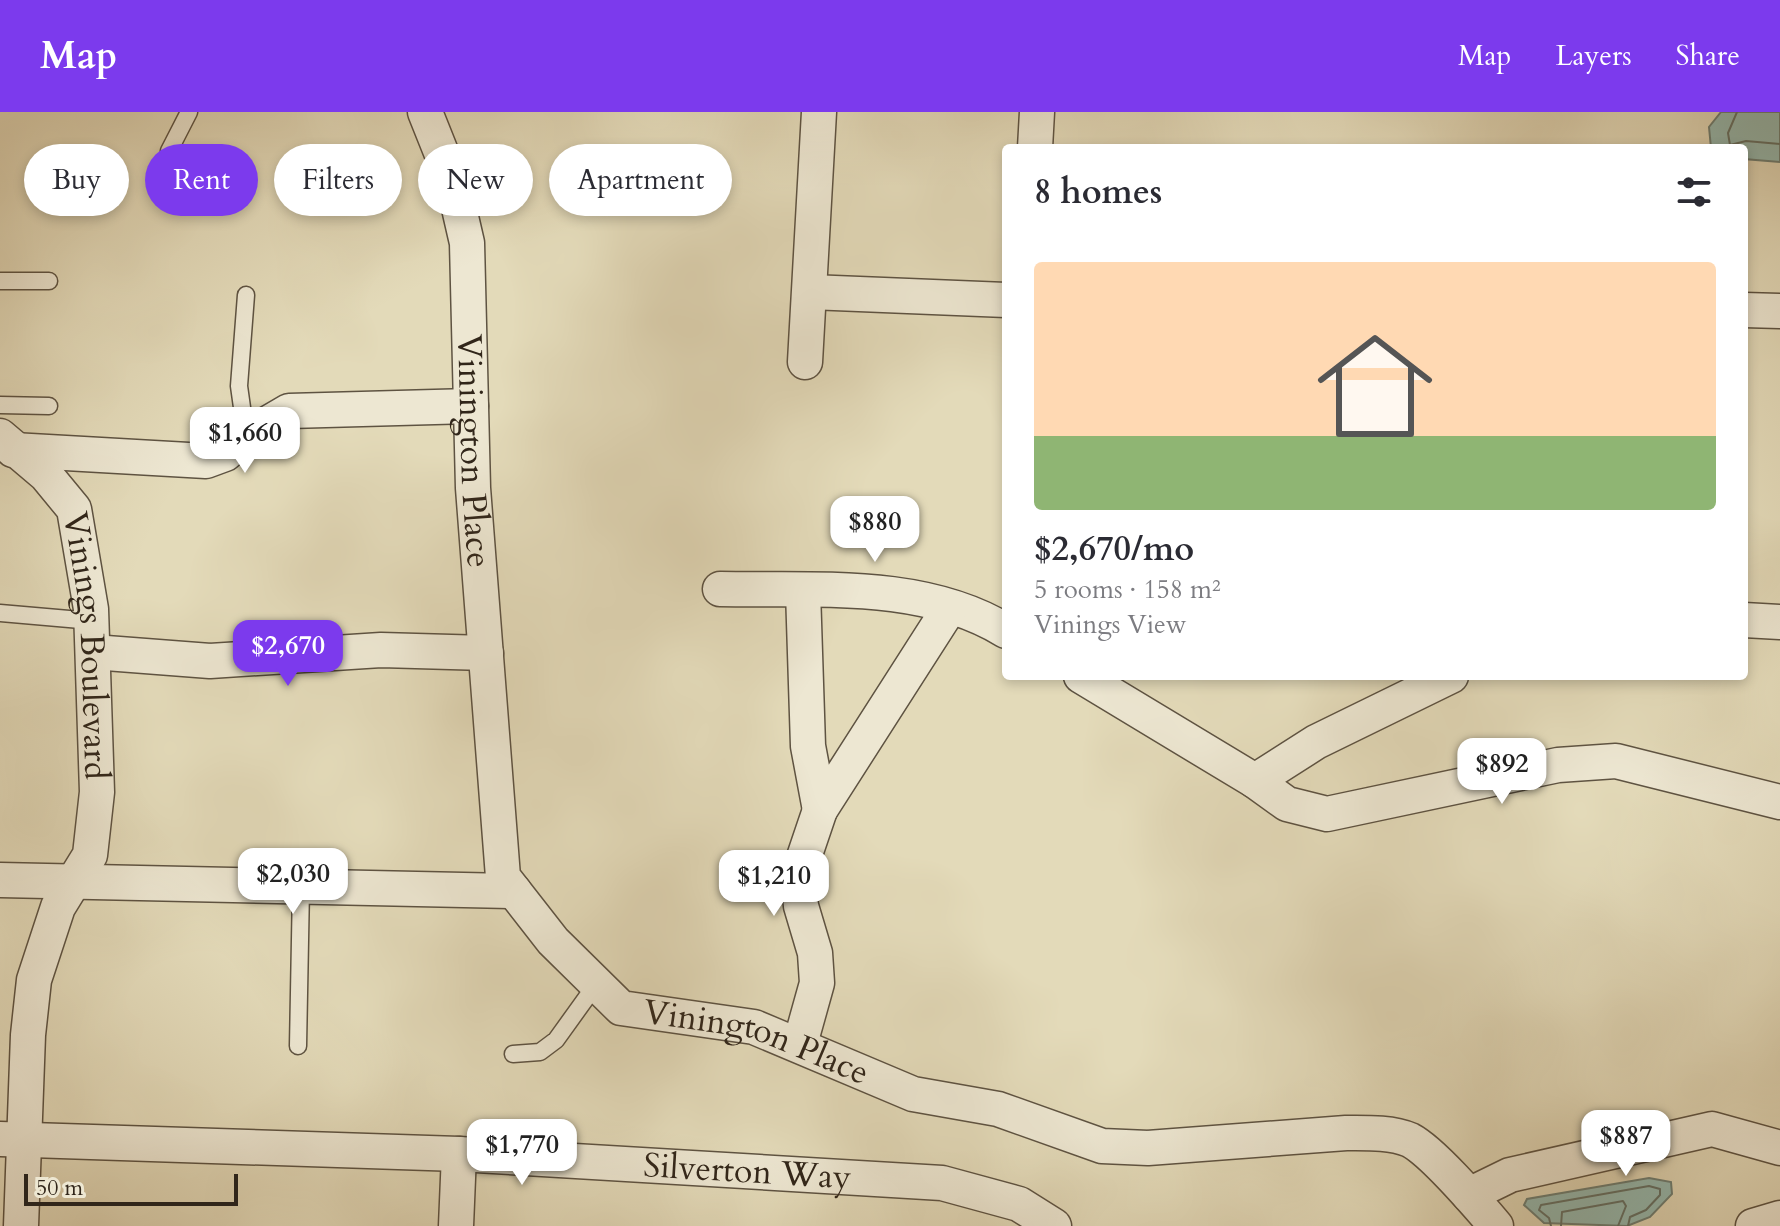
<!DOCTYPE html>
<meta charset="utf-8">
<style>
body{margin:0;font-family:Cardo,serif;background:#f7f7f7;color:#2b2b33;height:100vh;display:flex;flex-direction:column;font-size:30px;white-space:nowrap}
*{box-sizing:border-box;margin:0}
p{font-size:26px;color:#7c7c81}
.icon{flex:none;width:44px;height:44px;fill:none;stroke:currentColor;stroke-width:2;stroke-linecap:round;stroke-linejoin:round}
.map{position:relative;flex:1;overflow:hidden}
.drawer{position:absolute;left:1002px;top:32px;width:746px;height:536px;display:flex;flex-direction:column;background:#fff;border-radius:8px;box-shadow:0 4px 12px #0003}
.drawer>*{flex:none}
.hud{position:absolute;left:24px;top:32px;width:760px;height:72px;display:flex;gap:16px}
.scale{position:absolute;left:24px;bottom:20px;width:214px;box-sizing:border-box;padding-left:8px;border:4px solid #31261a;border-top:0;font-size:22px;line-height:28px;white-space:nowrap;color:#31261a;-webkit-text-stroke:6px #ede7d2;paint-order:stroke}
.price{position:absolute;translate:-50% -68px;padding:0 18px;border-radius:16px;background:#fff;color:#222;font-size:26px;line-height:52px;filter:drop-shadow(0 2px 4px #0008)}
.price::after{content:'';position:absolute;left:50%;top:48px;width:24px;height:18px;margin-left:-12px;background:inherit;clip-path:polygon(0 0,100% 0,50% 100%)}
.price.current{background:#7c3aed;color:#fff}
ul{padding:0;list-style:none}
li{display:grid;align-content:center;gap:16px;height:424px;padding:0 32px}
li span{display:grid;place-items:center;height:248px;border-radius:8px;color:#555}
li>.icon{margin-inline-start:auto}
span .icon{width:144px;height:144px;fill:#fffc;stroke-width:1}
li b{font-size:34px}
h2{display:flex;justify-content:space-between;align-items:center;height:96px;padding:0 32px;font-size:34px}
.tag{padding:0 28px;border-radius:36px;background:#fff;box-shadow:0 4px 12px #0003;font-size:28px;line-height:72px}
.tag.current{background:#7c3aed;color:#fff}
header{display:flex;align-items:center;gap:48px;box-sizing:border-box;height:112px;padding:0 40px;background:#7c3aed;color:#fff}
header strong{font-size:38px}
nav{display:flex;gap:44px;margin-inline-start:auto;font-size:28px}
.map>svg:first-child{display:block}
</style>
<header>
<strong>Map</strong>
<nav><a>Map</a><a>Layers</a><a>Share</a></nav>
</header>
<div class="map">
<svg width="1780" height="1114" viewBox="0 0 1780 1114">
<rect width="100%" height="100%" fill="#e3dab9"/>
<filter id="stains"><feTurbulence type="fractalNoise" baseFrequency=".0025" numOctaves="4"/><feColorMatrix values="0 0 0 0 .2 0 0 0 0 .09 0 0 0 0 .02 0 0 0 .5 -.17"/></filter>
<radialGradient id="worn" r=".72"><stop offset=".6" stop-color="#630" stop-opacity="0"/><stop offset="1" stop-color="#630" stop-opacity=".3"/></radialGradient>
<!-- water -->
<path fill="#95bab1" stroke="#6d7f75" stroke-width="2" d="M1721,0h59v50l-36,-3v-11h-33l-2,-21z
M1649,1066l22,4 1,12 -22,23 -23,9 -83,-3 -20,-18 3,-6z"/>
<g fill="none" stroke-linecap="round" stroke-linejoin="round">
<!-- shore -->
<path stroke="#637066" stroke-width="2" d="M1737,0l-9,21 2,12 16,-4 34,3
M1551,1114l-2,-8 -10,-8 2,-5 108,-19 11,3v6l-14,15 -16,7 -2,9
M1561,1114l1,-14 61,-11 3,5 -8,20"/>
<!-- service casing -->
<g stroke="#5e5342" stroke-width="19">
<path id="service" d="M167,68l2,-29 20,-39
M0,169h49
M246,183l-7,91 7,50
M0,293l49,1
M0,501l92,8
M298,934l3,-159
M513,942l27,-2 16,-12 41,-57"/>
</g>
<!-- minor casing -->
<g stroke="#5e5342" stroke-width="37">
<g id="minor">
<path id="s1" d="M425,0l28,70 14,61 6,245 30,389 50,64 68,67 133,19 159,67 85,15 104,37 46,2 198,-15c20,0 45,-1 64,7 23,12 68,65 86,86"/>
<path d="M1035,36l2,-36"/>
<path d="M810,180l196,8"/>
<path d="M1744,198l36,1"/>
<path d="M805,250l14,-250"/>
<path id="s2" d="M0,324l46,39 28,34 17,100 6,183 -7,63 -32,52 -24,73 -6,55 -7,191"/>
<path d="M13,338l193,11 19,-7 21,-18 43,-25 182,-5"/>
<path d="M720,477c94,2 203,-9 286,42"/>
<path d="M803,479l5,155 12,64 130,-203"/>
<path d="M1744,508l36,2"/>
<path d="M93,540l117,9 171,-11 105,3"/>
<path d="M1081,564l174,105 61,-39 135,-66"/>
<path d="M1255,669l32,23 40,10 231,-49 58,-4 164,41"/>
<path d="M0,768l514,11"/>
<path d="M800,932l17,-61 -2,-30 -14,-47 -3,-31 22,-65"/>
<path id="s3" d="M0,1027l459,15 483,29 77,21 35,22"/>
<path d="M1469,1083l41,-20 202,-46 68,19"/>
<path d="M456,1114l3,-72"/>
<path d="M1753,1114l27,-8"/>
</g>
</g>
<!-- service -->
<use href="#service" stroke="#ede7d2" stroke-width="16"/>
<!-- minor -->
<use href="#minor" stroke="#ede7d2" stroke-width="34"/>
</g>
<g text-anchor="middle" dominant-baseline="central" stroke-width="6" stroke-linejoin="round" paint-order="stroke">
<!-- street labels -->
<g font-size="34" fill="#31261a" stroke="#ede7d2">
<text stroke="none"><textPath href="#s1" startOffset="346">Vinington Place</textPath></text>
<text stroke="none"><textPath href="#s2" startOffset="242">Vinings Boulevard</textPath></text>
<text stroke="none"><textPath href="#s1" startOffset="1090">Vinington Place</textPath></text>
<text stroke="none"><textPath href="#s3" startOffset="748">Silverton Way</textPath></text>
</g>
</g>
<rect width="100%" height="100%" filter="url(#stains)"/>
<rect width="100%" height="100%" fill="url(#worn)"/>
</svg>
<div class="scale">50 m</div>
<b class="price" style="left:245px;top:363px">$1,660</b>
<b class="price" style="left:875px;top:452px">$880</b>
<b class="price current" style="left:288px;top:576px">$2,670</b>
<b class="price" style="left:1502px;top:694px">$892</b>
<b class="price" style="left:293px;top:804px">$2,030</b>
<b class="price" style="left:774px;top:806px">$1,210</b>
<b class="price" style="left:1626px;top:1066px">$887</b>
<b class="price" style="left:522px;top:1075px">$1,770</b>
<div class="hud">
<a class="tag">Buy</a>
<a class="tag current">Rent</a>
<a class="tag">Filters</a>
<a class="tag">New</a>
<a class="tag">Apartment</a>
</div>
<section class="drawer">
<h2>8 homes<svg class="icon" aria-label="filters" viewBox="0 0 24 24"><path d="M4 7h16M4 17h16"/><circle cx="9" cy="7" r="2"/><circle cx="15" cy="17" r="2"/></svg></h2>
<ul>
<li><span style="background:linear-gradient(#ffd9b3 70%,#8fb573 0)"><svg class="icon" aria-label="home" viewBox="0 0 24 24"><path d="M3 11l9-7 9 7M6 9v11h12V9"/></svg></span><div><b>$2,670/mo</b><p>5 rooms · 158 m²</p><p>Vinings View</p></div></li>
</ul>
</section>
</div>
